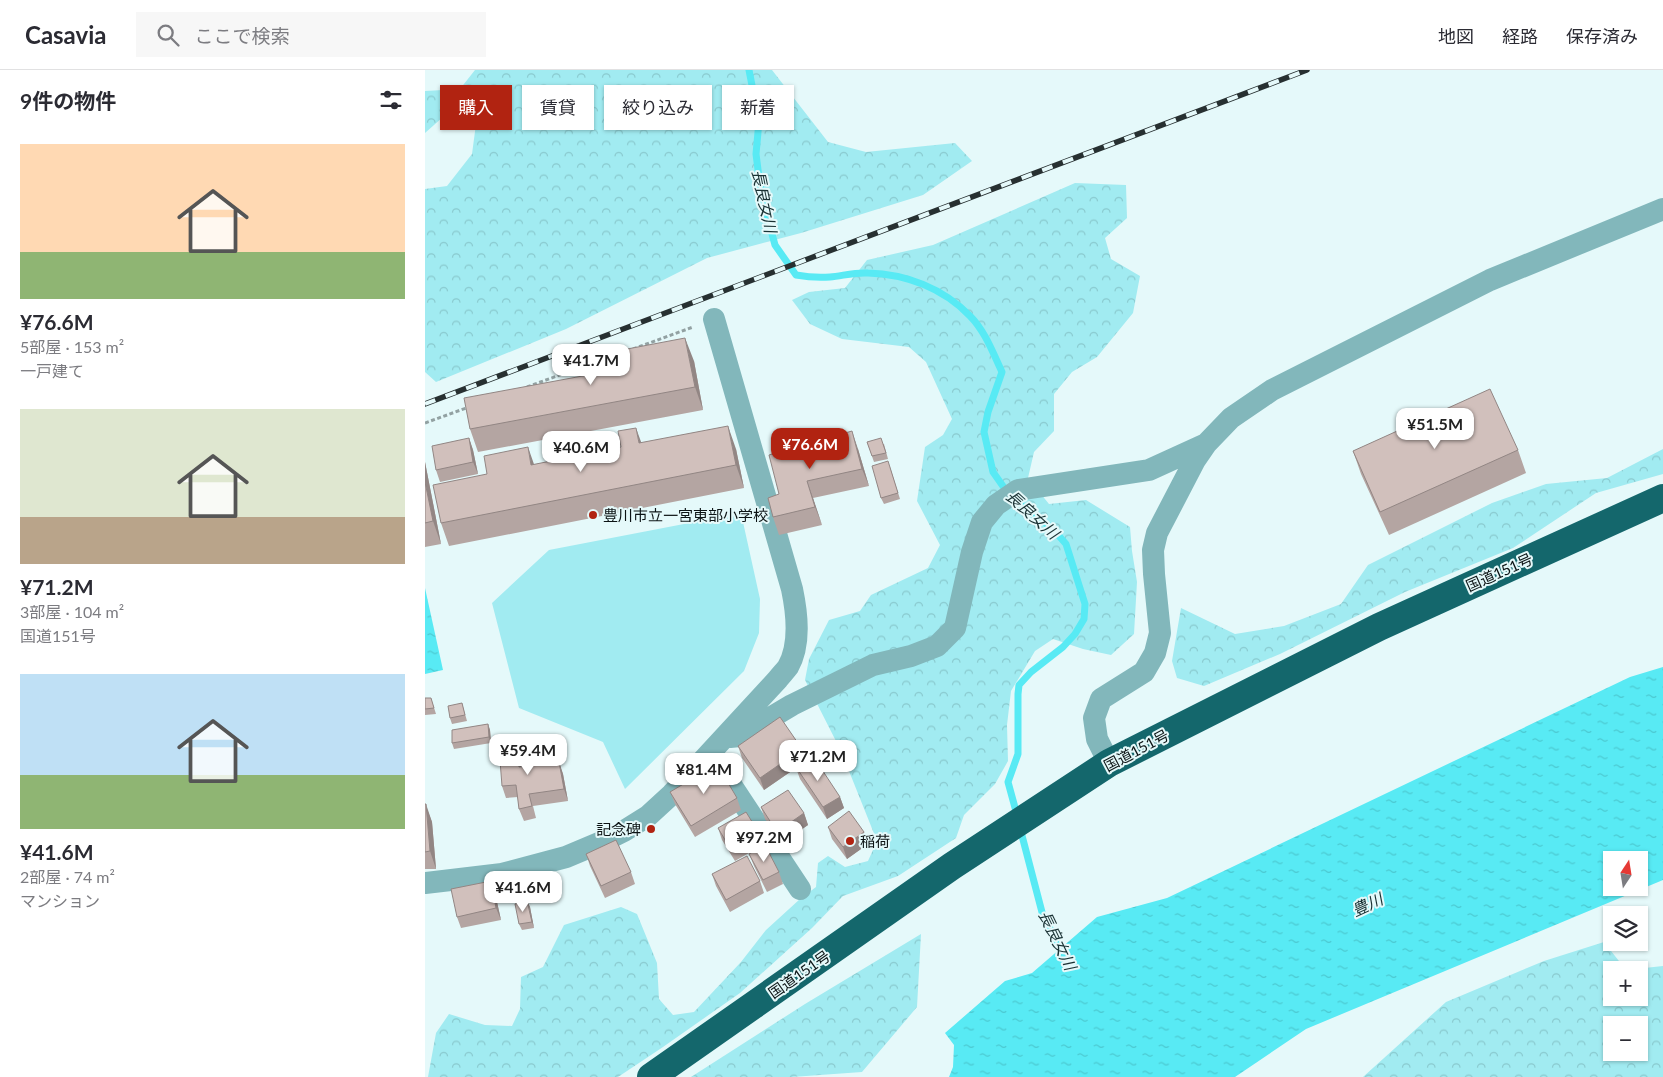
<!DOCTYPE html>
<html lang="ja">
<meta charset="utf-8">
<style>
body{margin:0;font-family:Lato,"Noto Sans JP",sans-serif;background:#f7f7f7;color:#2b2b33;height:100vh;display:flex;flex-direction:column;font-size:19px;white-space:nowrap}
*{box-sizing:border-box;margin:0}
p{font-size:16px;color:#7c7c81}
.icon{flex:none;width:28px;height:28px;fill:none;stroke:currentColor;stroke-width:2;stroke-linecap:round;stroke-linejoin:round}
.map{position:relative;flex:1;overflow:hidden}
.side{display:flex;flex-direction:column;background:#fff;width:425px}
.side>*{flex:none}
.banner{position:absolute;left:15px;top:15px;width:475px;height:45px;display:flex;gap:10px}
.needle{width:32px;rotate:12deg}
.controls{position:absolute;left:1178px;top:781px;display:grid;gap:10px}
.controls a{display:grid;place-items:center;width:45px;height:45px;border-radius:0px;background:#fff;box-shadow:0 1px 4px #0004;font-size:25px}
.price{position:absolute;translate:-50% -42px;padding:0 11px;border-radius:10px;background:#fff;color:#222;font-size:16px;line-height:32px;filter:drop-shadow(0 1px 2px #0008)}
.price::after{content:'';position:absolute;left:50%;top:30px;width:15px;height:11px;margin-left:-8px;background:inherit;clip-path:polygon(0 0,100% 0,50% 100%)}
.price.current{background:#b12311;color:#fff}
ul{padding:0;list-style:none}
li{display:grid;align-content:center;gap:10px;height:265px;padding:0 20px}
li span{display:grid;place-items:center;height:155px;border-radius:0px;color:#555}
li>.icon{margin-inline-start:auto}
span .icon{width:90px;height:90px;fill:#fffc;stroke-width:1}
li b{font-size:21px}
h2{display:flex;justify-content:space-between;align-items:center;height:60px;padding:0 20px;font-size:21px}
.tag{padding:0 18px;border-radius:0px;background:#fff;box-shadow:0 1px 4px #0004;font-size:18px;line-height:45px}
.tag.current{background:#b12311;color:#fff}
header{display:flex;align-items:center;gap:30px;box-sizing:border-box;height:70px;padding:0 25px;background:#fff;border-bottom:1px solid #e1e1e2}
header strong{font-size:24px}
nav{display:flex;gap:28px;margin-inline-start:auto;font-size:18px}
.search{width:350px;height:45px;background:#f7f7f7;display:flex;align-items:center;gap:12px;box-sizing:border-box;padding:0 18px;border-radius:0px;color:#7c7c81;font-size:19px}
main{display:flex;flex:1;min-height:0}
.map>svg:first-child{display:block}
</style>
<header>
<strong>Casavia</strong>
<div class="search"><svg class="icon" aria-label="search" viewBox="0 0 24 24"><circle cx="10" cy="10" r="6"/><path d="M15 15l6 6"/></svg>ここで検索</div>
<nav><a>地図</a><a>経路</a><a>保存済み</a></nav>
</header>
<main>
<section class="side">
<h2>9件の物件<svg class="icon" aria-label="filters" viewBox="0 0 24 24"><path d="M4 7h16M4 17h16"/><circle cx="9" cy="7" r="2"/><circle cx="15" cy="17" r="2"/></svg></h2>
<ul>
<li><span style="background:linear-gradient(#ffd9b3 70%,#8fb573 0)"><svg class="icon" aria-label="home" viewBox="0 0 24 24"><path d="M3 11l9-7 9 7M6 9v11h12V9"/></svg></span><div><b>¥76.6M</b><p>5部屋 · 153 m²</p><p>一戸建て</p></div></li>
<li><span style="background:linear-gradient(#dfe7d0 70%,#b9a48a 0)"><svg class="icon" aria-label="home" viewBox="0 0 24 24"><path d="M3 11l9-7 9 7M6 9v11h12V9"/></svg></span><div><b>¥71.2M</b><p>3部屋 · 104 m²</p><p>国道151号</p></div></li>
<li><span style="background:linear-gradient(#bfe0f5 65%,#8fb573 0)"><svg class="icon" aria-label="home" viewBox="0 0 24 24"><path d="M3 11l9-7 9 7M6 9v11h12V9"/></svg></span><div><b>¥41.6M</b><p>2部屋 · 74 m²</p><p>マンション</p></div></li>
</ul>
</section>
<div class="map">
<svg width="1238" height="1007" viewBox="0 0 1238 1007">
<defs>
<pattern id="forest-crowns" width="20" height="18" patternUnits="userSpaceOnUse" patternTransform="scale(1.25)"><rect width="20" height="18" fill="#a1ebf1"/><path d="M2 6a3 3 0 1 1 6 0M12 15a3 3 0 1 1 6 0" fill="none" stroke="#89c9ce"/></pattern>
<pattern id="water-ripples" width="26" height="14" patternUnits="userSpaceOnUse" patternTransform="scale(1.25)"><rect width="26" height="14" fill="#58eaf4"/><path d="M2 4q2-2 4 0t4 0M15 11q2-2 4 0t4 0" fill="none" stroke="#4bc8d0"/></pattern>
</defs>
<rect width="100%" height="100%" fill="#e5f9fa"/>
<!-- grass -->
<path fill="#a1ebf1" d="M316,443l19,86 -1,34 -15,38 -119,118 -22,-47 -84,-34 -27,-105 57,-53z"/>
<!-- forest -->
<path fill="url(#forest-crowns)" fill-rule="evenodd" d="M50,0h297l56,72 38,10 89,-9 17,18 -49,34 -122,38 -94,25 -141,71 -130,53 -11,-10v-183l22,-3 25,-32 4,-30 -33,-7 -18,16v-42l35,-2z
M650,113l51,2 1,33 -22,20 6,21 29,17 -7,37 -36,44 -25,15 -18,22v37l-20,21 -6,26 21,26 37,-4 44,27 2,24 5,31 -3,52 -23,21 -28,-6 -30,-10 -18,12 -24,40 -4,34 1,36 -13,23 -31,31 -8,23 -58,38 -55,20 -31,32 -72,65 -77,54 -45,30h-190l8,-44 13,-19 36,11 27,1 8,-17 1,-32 22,-10 21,-42 57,-18 16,7 20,49 2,36 14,16 21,-3 47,-50 25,-32 34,-31 16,-12 2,-24 10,-7 17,11 23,-6 9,-20 -36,-90 -36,-71 4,-21 20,-39 31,-9 11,-16 57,-27 12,-23 -23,-44 8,-54 18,-12 9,-16 -26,-57 -17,-15 -67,-8 -32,-15 -18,-24 17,-8 36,-4 22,-28 66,-15z
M1238,379v25l-67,19 -83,55 -108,44 -125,62 -76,32 -27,-8 -5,-17 9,-53 54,26 49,-8 57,-22 27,-39 124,-62 54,-19 61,-6z
M496,864l-4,73 -55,65 -70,5h-101l114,-73z
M1179,872l22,28 37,-4v111h-300l83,-75 98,-41zM1186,900h28v28h-28zM1186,955h28v27h-28z"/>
<!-- water -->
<path fill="url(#water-ripples)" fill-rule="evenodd" d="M0,518l18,82 -18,4z
M1238,597v213l-357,149 -71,48h-286l4,-10 1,-22 -9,-12 60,-52 27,-8 65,-56 70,-19 463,-221zM1186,790h28v28h-28z"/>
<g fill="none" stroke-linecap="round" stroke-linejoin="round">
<!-- stream -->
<path stroke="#58eaf4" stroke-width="7" d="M324,0l10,51 -3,33 5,39 14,52 21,30c11,2 22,3 34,2 12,-1 25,-5 38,-4 38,1 75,15 102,43 15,15 23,37 32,56l-14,40 -4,20 9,40 19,27 40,29 14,16 19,60 -1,15 -9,15 -12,13 -32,25 -12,13 -1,9v60l-10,28 9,33
M595,758l23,88 22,40"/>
<!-- path -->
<path stroke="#92a1a2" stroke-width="3" stroke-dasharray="4 2.5" stroke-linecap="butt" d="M208,279l60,-22
M102,317l79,-29
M0,353l44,-16"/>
<!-- minor -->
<path stroke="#82b7bb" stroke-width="22" d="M305,667l10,-1 52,-31 81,-40 38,-9 26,-10 18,-18 17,-76 10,-30 14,-17 22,-15 131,-20 57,-26
M285,683l90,136
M684,693l-12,-24 -3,-21 7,-19 43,-27 11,-19 5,-20 -6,-59 -1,-24 4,-17 38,-73 11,-16 25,-26 41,-28 218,-110 173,-71
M0,813l77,-9 64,-17 38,-16 20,-10 24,-15 24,-22 106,-115c3,-4 7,-8 10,-12 13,-23 9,-54 4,-78l-78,-270"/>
<!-- highway -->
<path stroke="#14676c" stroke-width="28" d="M226,1007l301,-211 157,-103 270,-136 284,-129"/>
<!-- rail casing -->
<g stroke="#273031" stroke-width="5.5">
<path id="rail" d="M0,334l882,-334"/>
</g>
<!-- rail -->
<use href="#rail" stroke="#e5f9fa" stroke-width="4" stroke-dasharray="11" stroke-linecap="butt"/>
</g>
<!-- wall -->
<path fill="#b4a5a2" d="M269,291l9,49 -225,42 -8,-23z
M44,368l4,12 5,24 -38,8 -4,-12z
M442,372l17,2 4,15 -14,3z
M216,373l95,6 8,39 -295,58 -8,-23 46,-49z
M433,379l11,37 -56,12 9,27 -43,10 -6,-18 6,-23z
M1093,380l8,23 -137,62 -28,-61 -8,-23z
M0,392l16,82 -16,3z
M465,397l10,32 -16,5 -3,-6z
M0,628h6l5,16 -11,1z
M37,633l5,18 -15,3 -2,-6z
M63,654l2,6 1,13 -37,6 -2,-6z
M313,676l64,3 4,11 34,37 4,11 -17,11 -27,-40 -4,-11 -32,22 -22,-32z
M95,686l2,11 37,-5 4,12 5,27 -35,5 3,12 -12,3 -5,-12 -1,-12 -12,1 -4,-12z
M245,722l67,6 4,12 -46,27 -20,-33z
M0,734l7,18 4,47h-11z
M336,737l43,6 4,12 -26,18 -17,-24z
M403,757l36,5 4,12 -21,15 -15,-20z
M293,758l41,5 4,12 -28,16 -13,-21z
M161,784l45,18 4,12 -30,14 -15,-32z
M324,784l30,18 4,12 -16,8 -13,-26z
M287,804l48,7 4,12 -34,19 -14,-26z
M104,809l4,21 -6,1 3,6 4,21 -12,2 -3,-6 -2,-21 -2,-6z
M66,811l4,12 6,27 -40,8 -4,-11z"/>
<!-- shaded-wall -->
<path fill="#928684" d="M260,268l9,23 9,49 -8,-23z
M303,356l8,23 8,39 -8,-23z
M211,358l8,22 -5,-7z
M427,361l6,18 11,37 -7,-17z
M44,368l4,12 5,24 -5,-12z
M103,377l8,23 -5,-5z
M0,392l16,82 -8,-23 -8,-39z
M382,411l6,17 9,27 -7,-18z
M63,654l2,6 1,13 -2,-6z
M91,674l4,12 3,23 -4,-12z
M377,679l4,12 -42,29 -4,-12z
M134,692l4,12 5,27 -4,-12z
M415,727l4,11 -17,11 -4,-12z
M1,734l6,18 4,47 -6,-18z
M379,743l4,12 -26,18 -5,-11z
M439,762l4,12 -21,15 -4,-12z
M102,803l2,6 4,21 -2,-6z
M66,811l4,12 6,27 -5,-12z
M102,831l3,6 4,21 -2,-6z"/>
<!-- building -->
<path fill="#d1c0bc" stroke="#928684" d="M260,268l10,49 -225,42 -6,-31 140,-26 -3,-18z
M1065,319l28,61 -138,62 -27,-61z
M303,356l8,39 -295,58 -8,-38 54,-11 -3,-18 44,-9 3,18 90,-18 -3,-16 18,-3 3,15z
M427,361l10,38 -55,12 8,26 -42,10 -5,-19 11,-4 -10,-39z
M44,368l4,24 -37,8 -4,-24z
M456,368l5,15 -14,3 -5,-14z
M463,391l10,32 -17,5 -9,-32z
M0,412l8,39 -8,2z
M0,628h6l3,10 -9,1z
M37,633l3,12 -15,3 -2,-12z
M355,647l22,32 -42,29 -22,-32z
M63,654l1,13 -37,6v-13z
M91,674l3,23 40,-5 5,27 -35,5 3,12 -13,3 -3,-24 -14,1 -3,-39z
M388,686l27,41 -17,10 -27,-40z
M292,694l20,34 -46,28 -21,-34z
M363,720l16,23 -27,19 -16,-25z
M0,734h1l4,47 -5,1z
M424,741l15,21 -21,15 -15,-20z
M321,742l13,21 -28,17 -13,-22z
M191,770l15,32 -30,14 -15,-32z
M340,775l14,27 -16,8 -14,-26z
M322,786l13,25 -34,19 -14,-26z
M102,803l4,21 -16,3 -4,-21z
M66,811l5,27 -39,9 -6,-28z
M102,831l5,21 -13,2 -4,-20z"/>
<!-- markers -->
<g fill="#b12311" stroke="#e5f9fa" stroke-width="2">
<circle cx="168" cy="445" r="5"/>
<circle cx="226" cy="759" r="5"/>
<circle cx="425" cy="771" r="5"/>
</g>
<g text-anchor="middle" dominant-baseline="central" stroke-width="4" stroke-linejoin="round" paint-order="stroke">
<!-- poi labels -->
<g font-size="15" fill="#0c1314" stroke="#e5f9fa" text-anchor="start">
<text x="178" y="445">豊川市立一宮東部小学校</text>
<text x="216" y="759" text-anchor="end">記念碑</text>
<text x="435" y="771">稲荷</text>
</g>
<!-- street labels -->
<g font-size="15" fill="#0c1314" stroke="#e5f9fa">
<text transform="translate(1074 502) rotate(-24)">国道151号</text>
<text transform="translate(711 680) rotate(-28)">国道151号</text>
<text transform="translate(374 904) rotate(-35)">国道151号</text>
</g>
<!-- water labels -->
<g font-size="16" font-style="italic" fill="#1a3234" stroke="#e5f9fa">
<text transform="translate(340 131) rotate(78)">長良女川</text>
<text transform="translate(608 444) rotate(42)">長良女川</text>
<text transform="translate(942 834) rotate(-25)">豊川</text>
<text transform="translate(633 870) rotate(64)">長良女川</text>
</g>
</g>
</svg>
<div class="controls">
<a><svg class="needle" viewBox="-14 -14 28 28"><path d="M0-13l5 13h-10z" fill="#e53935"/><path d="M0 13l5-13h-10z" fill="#7c7c81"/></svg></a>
<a><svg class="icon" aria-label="layers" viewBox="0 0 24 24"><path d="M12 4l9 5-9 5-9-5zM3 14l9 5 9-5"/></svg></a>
<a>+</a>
<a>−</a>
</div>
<b class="price" style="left:166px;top:316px">¥41.7M</b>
<b class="price" style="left:1010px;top:380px">¥51.5M</b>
<b class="price current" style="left:385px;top:400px">¥76.6M</b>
<b class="price" style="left:156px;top:403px">¥40.6M</b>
<b class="price" style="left:103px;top:706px">¥59.4M</b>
<b class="price" style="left:393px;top:712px">¥71.2M</b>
<b class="price" style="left:279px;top:725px">¥81.4M</b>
<b class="price" style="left:339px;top:793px">¥97.2M</b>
<b class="price" style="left:98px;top:843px">¥41.6M</b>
<div class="banner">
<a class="tag current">購入</a>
<a class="tag">賃貸</a>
<a class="tag">絞り込み</a>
<a class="tag">新着</a>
</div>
</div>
</main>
